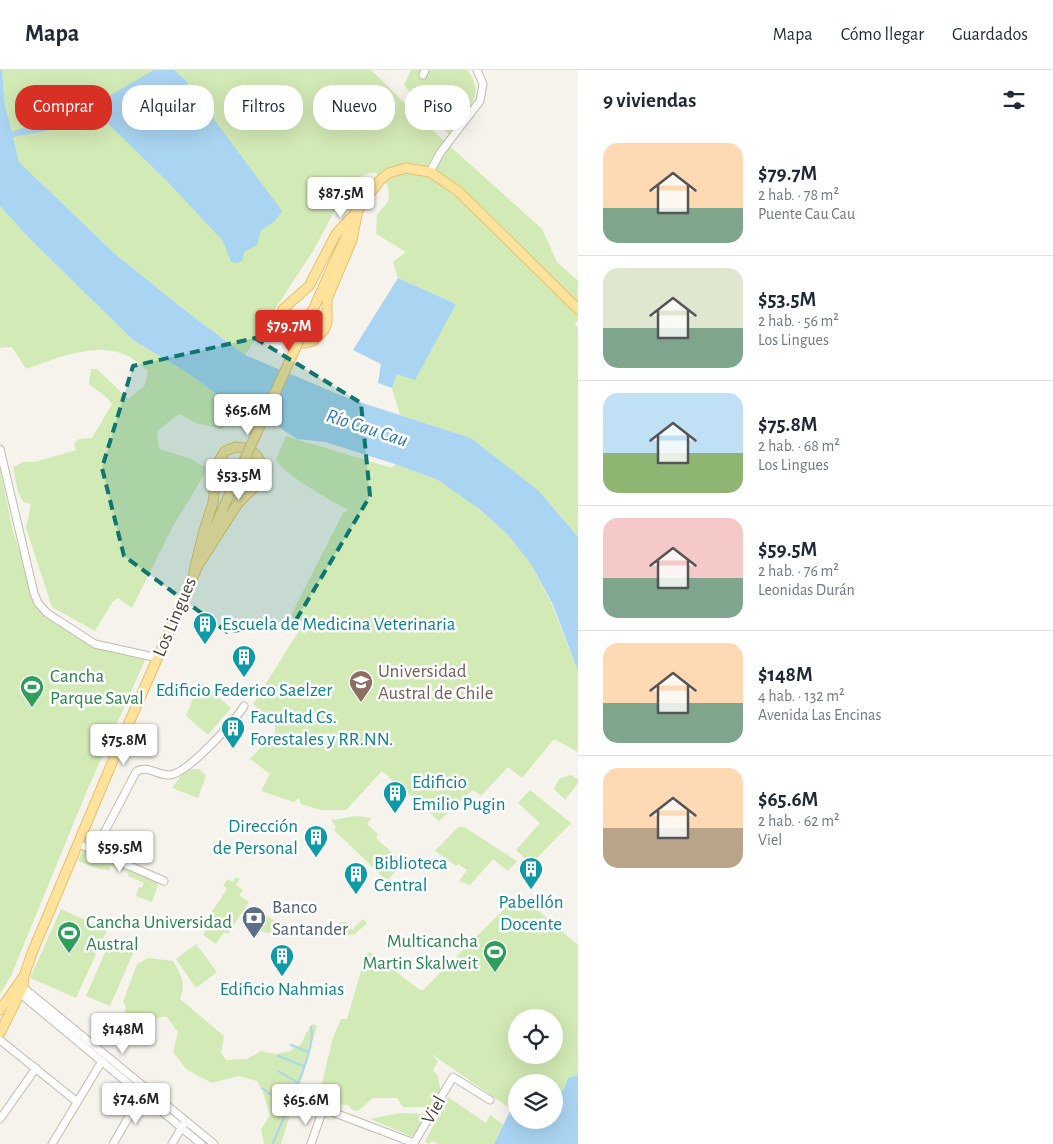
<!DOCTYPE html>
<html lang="es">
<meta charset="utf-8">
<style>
body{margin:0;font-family:"Alegreya Sans",sans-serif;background:#f2f2f3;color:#1f2937;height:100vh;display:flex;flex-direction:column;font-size:19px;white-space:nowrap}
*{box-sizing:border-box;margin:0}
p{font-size:16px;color:#747a83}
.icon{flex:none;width:28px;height:28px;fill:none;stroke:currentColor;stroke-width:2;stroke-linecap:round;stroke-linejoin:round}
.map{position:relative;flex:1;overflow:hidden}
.drawer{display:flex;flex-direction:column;background:#fff;width:475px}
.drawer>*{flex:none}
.banner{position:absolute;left:15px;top:15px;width:475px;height:45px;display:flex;gap:10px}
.controls{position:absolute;left:508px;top:939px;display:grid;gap:10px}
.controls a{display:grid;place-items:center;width:55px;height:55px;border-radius:50%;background:#fff;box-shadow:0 5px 20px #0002;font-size:25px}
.price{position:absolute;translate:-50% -42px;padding:0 11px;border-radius:5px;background:#fff;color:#222;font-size:16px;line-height:32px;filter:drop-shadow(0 1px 2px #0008)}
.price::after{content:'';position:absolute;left:50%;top:30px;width:15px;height:11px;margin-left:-8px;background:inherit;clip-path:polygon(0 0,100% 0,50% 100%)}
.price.current{background:#d93025;color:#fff}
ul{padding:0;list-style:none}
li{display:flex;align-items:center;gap:15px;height:125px;padding:0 25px}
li+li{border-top:1px solid #e0e1e3}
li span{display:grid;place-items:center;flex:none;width:140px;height:100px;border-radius:15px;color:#555}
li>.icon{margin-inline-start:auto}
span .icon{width:60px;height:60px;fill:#fffc;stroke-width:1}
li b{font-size:21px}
h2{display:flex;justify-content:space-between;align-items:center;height:60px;padding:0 25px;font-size:21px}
.chip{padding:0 18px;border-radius:20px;background:#fff;box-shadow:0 5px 20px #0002;font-size:18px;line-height:45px}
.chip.current{background:#d93025;color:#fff}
header{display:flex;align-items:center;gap:30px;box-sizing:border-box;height:70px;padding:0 25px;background:#fff;border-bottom:1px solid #e0e1e3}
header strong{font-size:24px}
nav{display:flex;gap:28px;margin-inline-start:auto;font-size:18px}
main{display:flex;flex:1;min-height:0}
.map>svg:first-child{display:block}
</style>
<header>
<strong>Mapa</strong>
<nav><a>Mapa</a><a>Cómo llegar</a><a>Guardados</a></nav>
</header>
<main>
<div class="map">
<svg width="578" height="1074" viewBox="0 0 578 1074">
<rect width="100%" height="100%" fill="#f6f3ec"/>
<!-- green -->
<path fill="#d2eab5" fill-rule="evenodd" d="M2,0h369l59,58 112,101 15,33 21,19v39l-3,4 3,4v209l-39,-46 -68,-53 -71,-23 -8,-27 5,-14 59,-70 -58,-26 -5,-16 13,-10 -30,-18 1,-19 12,-15 -1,-14 -13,-14 -12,3 -15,11 -35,65 -68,104 -54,-40 -77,-62 -95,-91 -14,-56z
M411,0h56c21,25 -2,43 -18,64l-7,-6 4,-12 -13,-24 -9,-2 -10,7 -10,-12z
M0,136l30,33 103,101 53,32 50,36 -14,21 -26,-6 -17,-9 -22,17 2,18 30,9 16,9 -1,8 -32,53 -40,80 -14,-10 -5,3 -18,30 -43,-24 -26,-79 5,-24 -8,-2 -5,-10 -5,-25 10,-5h12l41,-12 -2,-6 5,-5 13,-1 20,-34 -5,-6 -18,-14 2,-15h6l31,30 17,-14 3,-14c-6,-4 -12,-10 -18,-14 -32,-17 -73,1 -104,12l-14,-22 -12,1z
M286,366l106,32 3,-4 43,16 21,12 48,42 24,30 21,41 26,66v81l-24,-13 -32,39 -14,-11 -27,29 -8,-6 -34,31 -57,-50 -36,39h-26l-19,-6 -2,-6 -5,4 -33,-11 9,-17 -20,-15 25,-27v-7l-22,-21 49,-78 -11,-11 52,-102 5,-3c-17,-10 -65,-35 -72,-51z
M0,399l13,62 25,77 21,18 38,19 48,15 -59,133 -75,183 -11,18z
M200,611l31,27 -23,27 -22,-19z
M191,699h8l7,7 -8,22 -26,-10 11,-15z
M571,705l7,5v3l-13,17 -11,-11 5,-10z
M530,720l41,33 -40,41 -15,-14 24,-27 -22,-20z
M356,746l16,2 -5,6 11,10 -2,4 27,25 -16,18 -53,-51 2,-3 -5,-7z
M458,757h6l53,34 -9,10 -15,-12 -23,26 -11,-4 8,-11 -9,-6 -2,2 -21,-15z
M83,779l5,2 -1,4 20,9 2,-4 48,19 1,6 -6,17 -16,-6 3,-9 3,1 2,-5 -16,-7v-3l-17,-7 -2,5 -6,-2 -1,1 -24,-9z
M236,807l4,2 -4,6 7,5 -4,5 10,7 -21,32 -4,-2 -8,12 -13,-9 11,-16 -5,-3 18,-27 -4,-4 5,-6 4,3z
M519,824l59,51v130l-10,3 -4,11 -10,7v-14h-38v24l-5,3 -81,-56 8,8 -5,9 5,6 3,17 -10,14h-28l-6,-9h-24l-15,13 -5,-1 -5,-5c-12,-1 -21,4 -30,-6l15,-61 8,-19h6l19,-65 4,-2 50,38h3zM516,948h38v37h-38z
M61,839l46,21 -31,68 -46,-20z
M256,839l21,13h4l1,6 -13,5 -23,-4 -2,-3z
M363,849l4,4 -12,11 -10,2 -6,-3 -2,-7 3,-4h7l5,8z
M110,871l24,10 -24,55 -24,-10z
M196,874l21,28 -21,16 -20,-29z
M148,888l25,3c8,13 13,23 7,38l44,37 -3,17 5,7 21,-1 14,-8 15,3 14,-3 12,-8 4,-10 6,-9 5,2 -36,118h-17l-3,-15 9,-14 -7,-23 -6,-11 -19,-5 -26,7 -25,-13 -14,-18 5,-20 -11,-15c-17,-2 -26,16 -34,27l-11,2 -3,-3 -2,-7 9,-29 -3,-5 14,-38z
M448,1027l38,26 4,-8 13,9 -9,20h-56l-6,-3 -3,3 -4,-2z
M400,1043l28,1 -11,21 -4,2 -43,-18z"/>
<!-- water -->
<path fill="#a9d4f2" d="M0,0h2l3,36 7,26 28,-10 55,-11 9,-12 50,-29h20l11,10 97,131 -7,10 -14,9 -4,15 -13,7 -1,8 -6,3 -6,-1 -8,-21 -58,-62 -61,-59 -91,17 6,25 95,91 77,62 54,40 105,44 121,39 68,53 39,46v134l-25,-66 -22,-41 -24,-30 -29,-26 -40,-28 -43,-16 -70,-22 -28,-3 -26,-17 -1,-7 -19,-9 -5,4 -10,-2 -50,-36 -53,-32 -103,-101 -30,-33z
M398,208l58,26 -41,76 -18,-6 -5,14 -14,-5 3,-19 -28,-14z
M578,1005v69h-84l17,-35 5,-3v14h38v-24l10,-7 4,-11z"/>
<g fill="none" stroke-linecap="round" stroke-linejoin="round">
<!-- stream -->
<path stroke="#a9d4f2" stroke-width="2" d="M291,975l18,7
M278,986l26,10
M278,1001l19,11
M262,1018l8,6
M275,1028l11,10
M273,1073c9,-23 45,-95 38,-116"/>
<!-- minor casing -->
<g stroke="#c2bbae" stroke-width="9">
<path id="minor" d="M423,5l2,-5
M430,102l10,-19 40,-52 3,-17 -6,-14
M0,379l34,144 4,10 9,10 48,31 63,14
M79,774l85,37
M95,780l41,-78c9,-8 23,4 34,3 18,-2 64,-53 74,-69
M19,914l195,160
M17,921l184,153
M0,970l76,61
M0,1049l36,-51
M52,1074l50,-83
M113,1074l29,-50
M172,1074l11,-19
M311,1074l10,-29 6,-5 87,33 39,-66 37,23"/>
</g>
<!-- major casing -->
<g stroke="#e6c16a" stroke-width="11">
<path id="major" d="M358,140l-6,30 -25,59v24l-3,7 -11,11 -8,2 -12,-2 -11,-12 -2,-8 3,-12 26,-23 27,-52z
M302,264l56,-124 22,-30 9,-7 17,-5 24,4 28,19 120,118
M236,377c16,0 29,12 25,28 -3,13 -17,20 -24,30 -15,22 -28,45 -43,66l9,-37 10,-31 4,-39 8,-13z
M0,940l24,-34
M0,963l23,-46 1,-11 8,-23 93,-221 122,-278"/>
</g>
<!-- minor -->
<use href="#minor" stroke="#fff" stroke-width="7"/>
<!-- major -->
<use href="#major" stroke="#ffe39c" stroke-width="9"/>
<!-- major-bridge casing -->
<g stroke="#e6c16a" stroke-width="11" stroke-linecap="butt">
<path id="major-bridge" d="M247,384l55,-120"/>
</g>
<!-- major-bridge -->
<use href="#major-bridge" stroke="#ffe39c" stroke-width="9"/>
</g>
<!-- marked area -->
<path fill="#0f766e" fill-opacity="0.2" stroke="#0f766e" stroke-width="4" stroke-dasharray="10 6" stroke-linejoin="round" d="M255,268l106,65 9,93 -74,124 -69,12 -103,-76 -22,-88 31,-102z"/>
<!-- icons -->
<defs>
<g id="building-pin" transform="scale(1.25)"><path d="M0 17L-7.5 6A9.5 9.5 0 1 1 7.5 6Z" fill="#0f9aa8" stroke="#fff"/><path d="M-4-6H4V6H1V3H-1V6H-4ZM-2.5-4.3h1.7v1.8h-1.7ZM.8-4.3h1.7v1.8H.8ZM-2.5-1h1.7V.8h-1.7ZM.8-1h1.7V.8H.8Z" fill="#fff"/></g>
<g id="university-pin" transform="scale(1.25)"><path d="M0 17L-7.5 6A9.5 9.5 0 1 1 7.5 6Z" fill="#8d6e63" stroke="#fff"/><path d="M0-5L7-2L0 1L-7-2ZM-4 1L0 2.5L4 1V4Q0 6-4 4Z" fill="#fff"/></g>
<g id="stadium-pin" transform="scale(1.25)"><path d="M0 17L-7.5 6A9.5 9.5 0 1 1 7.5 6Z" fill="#2e9e5b" stroke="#fff"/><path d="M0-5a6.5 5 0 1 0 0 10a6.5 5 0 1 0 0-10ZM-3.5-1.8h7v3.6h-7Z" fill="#fff"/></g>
<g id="bank-pin" transform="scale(1.25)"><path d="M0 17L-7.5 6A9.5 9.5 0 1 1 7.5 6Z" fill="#5c6f8a" stroke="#fff"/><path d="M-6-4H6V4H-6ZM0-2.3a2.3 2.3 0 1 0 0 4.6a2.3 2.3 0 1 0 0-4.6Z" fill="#fff"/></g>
</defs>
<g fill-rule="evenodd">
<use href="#building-pin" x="205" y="554"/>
<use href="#building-pin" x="244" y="587"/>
<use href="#university-pin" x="361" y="612"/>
<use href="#stadium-pin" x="32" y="617"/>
<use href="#building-pin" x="233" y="658"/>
<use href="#building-pin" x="395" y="723"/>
<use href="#building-pin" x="316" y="767"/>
<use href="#building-pin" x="531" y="799"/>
<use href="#building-pin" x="356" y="804"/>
<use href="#bank-pin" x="254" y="848"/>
<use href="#stadium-pin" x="69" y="863"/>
<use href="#stadium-pin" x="495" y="882"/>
<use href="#building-pin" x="282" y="886"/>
</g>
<g text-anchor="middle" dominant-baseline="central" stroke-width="5" stroke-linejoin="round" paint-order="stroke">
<!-- street labels -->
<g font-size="19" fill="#4b4439" stroke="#fff">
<text transform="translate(175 547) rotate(-67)">Los Lingues</text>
<text transform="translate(434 1040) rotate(-60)">Viel</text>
</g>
<!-- culture labels -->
<g font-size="19" fill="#0d838f" stroke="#fff" text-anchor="start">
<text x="222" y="554">Escuela de Medicina Veterinaria</text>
<text x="244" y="620" text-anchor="middle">Edificio Federico Saelzer</text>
<text x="250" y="647">Facultad Cs.<tspan x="250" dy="22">Forestales y RR.NN.</tspan></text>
<text x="412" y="712">Edificio<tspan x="412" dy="22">Emilio Pugin</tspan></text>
<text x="298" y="756" text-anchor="end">Dirección<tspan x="298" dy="22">de Personal</tspan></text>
<text x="374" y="793">Biblioteca<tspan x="374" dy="22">Central</tspan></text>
<text x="531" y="832" text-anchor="middle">Pabellón<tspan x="531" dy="22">Docente</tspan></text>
<text x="282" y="919" text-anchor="middle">Edificio Nahmias</text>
</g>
<!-- education labels -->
<g font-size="19" fill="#785e54" stroke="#fff" text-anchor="start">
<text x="378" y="601">Universidad<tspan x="378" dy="22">Austral de Chile</tspan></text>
</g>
<!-- leisure labels -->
<g font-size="19" fill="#27864d" stroke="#fff" text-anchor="start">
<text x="50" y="606">Cancha<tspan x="50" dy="22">Parque Saval</tspan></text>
<text x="86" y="852">Cancha Universidad<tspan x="86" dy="22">Austral</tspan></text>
<text x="478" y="871" text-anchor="end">Multicancha<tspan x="478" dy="22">Martin Skalweit</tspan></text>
</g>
<!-- service labels -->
<g font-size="19" fill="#4e5e75" stroke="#fff" text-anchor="start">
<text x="272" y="837">Banco<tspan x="272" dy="22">Santander</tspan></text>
</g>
<!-- water labels -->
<g font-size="20" font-style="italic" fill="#2e7ab2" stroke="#fff">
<text transform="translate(367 358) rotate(18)">Río Cau Cau</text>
</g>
</g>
</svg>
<div class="controls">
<a><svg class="icon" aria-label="locate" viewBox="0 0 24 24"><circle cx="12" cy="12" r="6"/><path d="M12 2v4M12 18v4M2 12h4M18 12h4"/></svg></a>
<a><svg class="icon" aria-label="layers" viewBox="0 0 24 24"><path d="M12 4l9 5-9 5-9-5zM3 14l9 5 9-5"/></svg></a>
</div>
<b class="price" style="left:341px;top:149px">$87.5M</b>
<b class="price current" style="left:289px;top:282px">$79.7M</b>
<b class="price" style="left:248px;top:366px">$65.6M</b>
<b class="price" style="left:239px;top:431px">$53.5M</b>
<b class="price" style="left:124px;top:696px">$75.8M</b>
<b class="price" style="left:120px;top:803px">$59.5M</b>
<b class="price" style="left:123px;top:985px">$148M</b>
<b class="price" style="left:136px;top:1055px">$74.6M</b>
<b class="price" style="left:306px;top:1056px">$65.6M</b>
<div class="banner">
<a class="chip current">Comprar</a>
<a class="chip">Alquilar</a>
<a class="chip">Filtros</a>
<a class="chip">Nuevo</a>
<a class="chip">Piso</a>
</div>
</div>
<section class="drawer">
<h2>9 viviendas<svg class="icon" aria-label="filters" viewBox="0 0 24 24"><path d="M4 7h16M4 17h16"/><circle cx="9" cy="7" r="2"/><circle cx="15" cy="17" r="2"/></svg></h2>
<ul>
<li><span style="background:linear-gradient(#ffd9b3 65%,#7fa58c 0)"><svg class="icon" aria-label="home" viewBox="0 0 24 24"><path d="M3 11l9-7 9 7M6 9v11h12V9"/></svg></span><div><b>$79.7M</b><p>2 hab. · 78 m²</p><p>Puente Cau Cau</p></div></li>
<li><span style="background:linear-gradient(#dfe7d0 60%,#7fa58c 0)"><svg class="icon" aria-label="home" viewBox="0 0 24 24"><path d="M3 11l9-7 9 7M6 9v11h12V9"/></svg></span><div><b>$53.5M</b><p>2 hab. · 56 m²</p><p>Los Lingues</p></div></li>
<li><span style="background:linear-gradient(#bfe0f5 60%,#8fb573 0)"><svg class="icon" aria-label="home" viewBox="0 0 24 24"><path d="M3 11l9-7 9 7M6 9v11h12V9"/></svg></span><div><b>$75.8M</b><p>2 hab. · 68 m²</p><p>Los Lingues</p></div></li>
<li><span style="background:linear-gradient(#f6c9c9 60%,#7fa58c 0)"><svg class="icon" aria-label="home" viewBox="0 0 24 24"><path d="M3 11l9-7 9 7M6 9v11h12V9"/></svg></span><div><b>$59.5M</b><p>2 hab. · 76 m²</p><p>Leonidas Durán</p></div></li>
<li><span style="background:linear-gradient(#ffd9b3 60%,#7fa58c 0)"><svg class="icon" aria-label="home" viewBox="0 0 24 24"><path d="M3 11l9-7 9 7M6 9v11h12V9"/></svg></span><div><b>$148M</b><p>4 hab. · 132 m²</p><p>Avenida Las Encinas</p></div></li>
<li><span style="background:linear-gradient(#ffd9b3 60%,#b9a48a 0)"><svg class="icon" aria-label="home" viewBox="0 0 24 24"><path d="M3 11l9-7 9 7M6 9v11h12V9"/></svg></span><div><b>$65.6M</b><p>2 hab. · 62 m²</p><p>Viel</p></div></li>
</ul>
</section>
</main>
